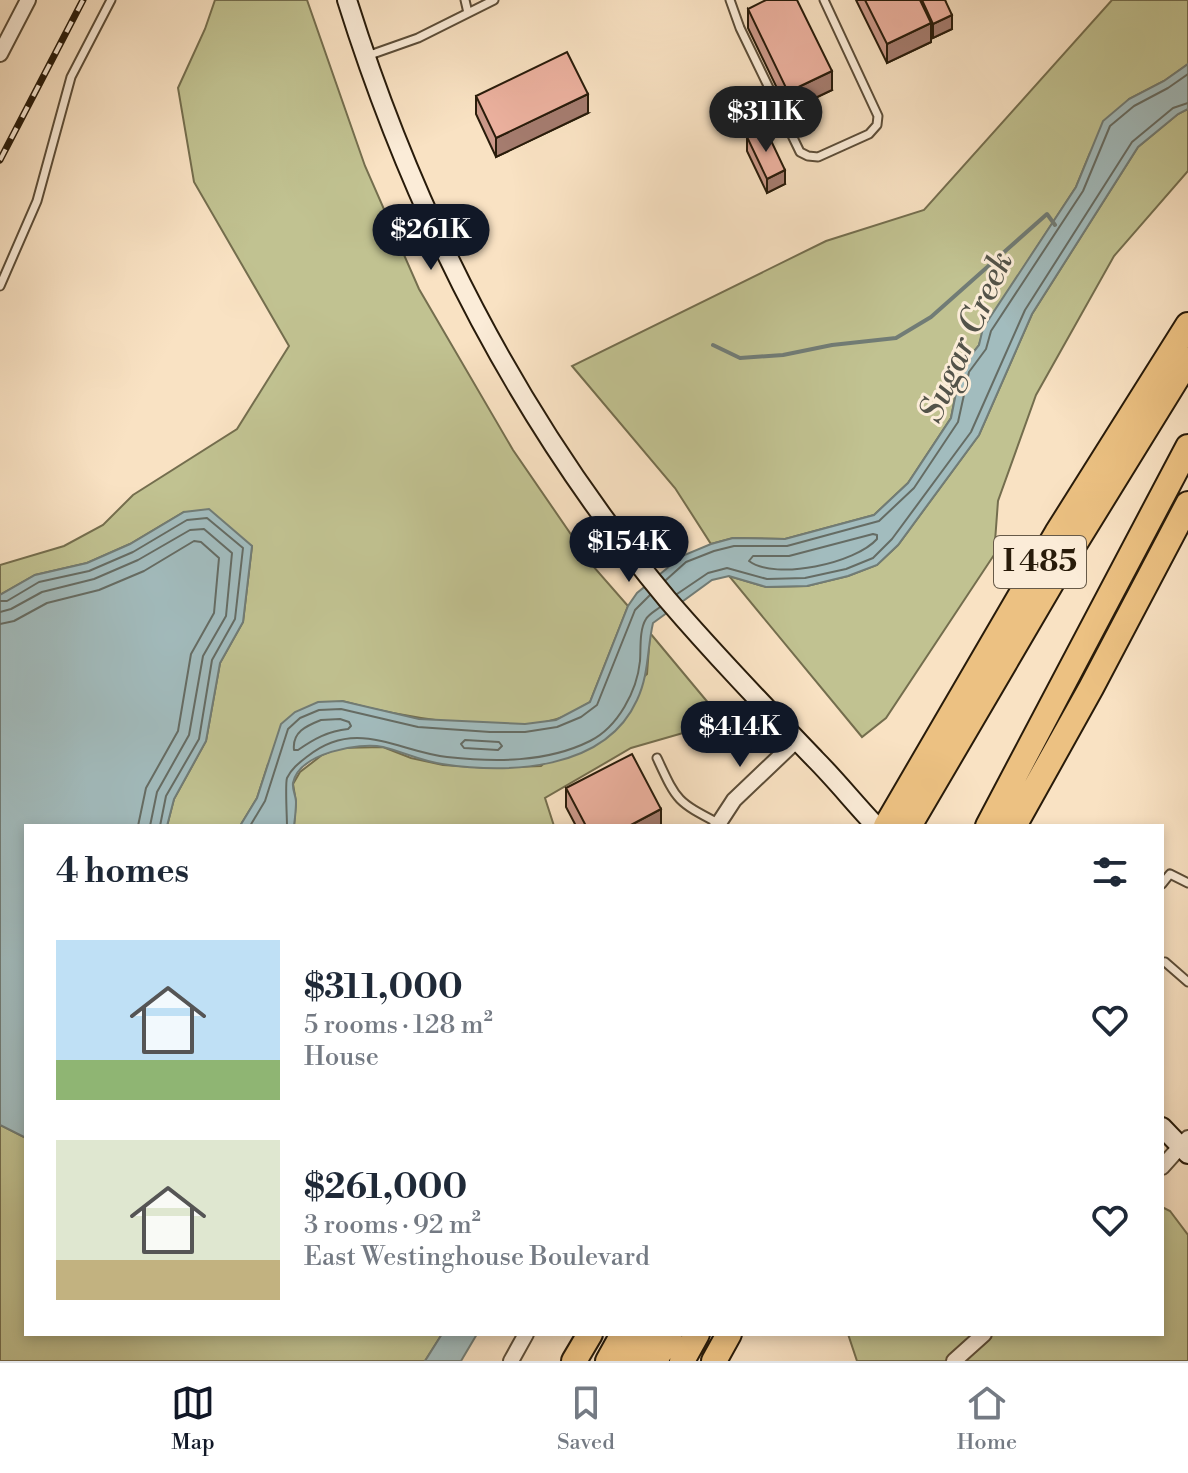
<!DOCTYPE html>
<meta charset="utf-8">
<style>
body{margin:0;font-family:"Libre Bodoni",serif;background:#f2f2f3;color:#1f2937;height:100vh;display:flex;flex-direction:column;font-size:30px;white-space:nowrap}
*{box-sizing:border-box;margin:0}
p{font-size:26px;color:#747a83}
.icon{flex:none;width:44px;height:44px;fill:none;stroke:currentColor;stroke-width:2;stroke-linecap:round;stroke-linejoin:round}
.map{position:relative;flex:1;overflow:hidden}
.details{position:absolute;left:24px;top:824px;width:1140px;height:512px;display:flex;flex-direction:column;background:#fff;border-radius:0px;box-shadow:0 4px 12px #0003}
.details>*{flex:none}
.price{position:absolute;translate:-50% -68px;padding:0 18px;border-radius:28px;background:#111827;color:#fff;font-size:26px;line-height:52px;filter:drop-shadow(0 2px 4px #0008)}
.price::after{content:'';position:absolute;left:50%;top:48px;width:24px;height:18px;margin-left:-12px;background:inherit;clip-path:polygon(0 0,100% 0,50% 100%)}
.price.active{background:#222;color:#fff}
ul{padding:0;list-style:none}
li{display:flex;align-items:center;gap:24px;height:200px;padding:0 32px}
li span{display:grid;place-items:center;flex:none;width:224px;height:160px;border-radius:0px;color:#555}
li>.icon{margin-inline-start:auto}
span .icon{width:96px;height:96px;fill:#fffc;stroke-width:1}
li b{font-size:34px}
h2{display:flex;justify-content:space-between;align-items:center;height:96px;padding:0 32px;font-size:34px}
.menu{display:flex;justify-content:space-around;align-items:center;height:112px;border-top:2px solid #e0e1e3;background:#fff;font-size:22px;color:#747a83}
.menu a{display:grid;justify-items:center;gap:4px}
.menu .active{color:#111827}
.map>svg:first-child{display:block}
</style>
<div class="map">
<svg width="1188" height="1361" viewBox="0 0 1188 1361">
<rect width="100%" height="100%" fill="#f9e2c3"/>
<filter id="stains"><feTurbulence type="fractalNoise" baseFrequency=".0025" numOctaves="4"/><feColorMatrix values="0 0 0 0 .2 0 0 0 0 .09 0 0 0 0 .02 0 0 0 .5 -.17"/></filter>
<radialGradient id="worn" r=".72"><stop offset=".6" stop-color="#630" stop-opacity="0"/><stop offset="1" stop-color="#630" stop-opacity=".3"/></radialGradient>
<!-- green -->
<path fill="#c1c291" stroke="#746e4e" stroke-width="2" d="M215,0h92l58,166 54,123 94,161 79,115 36,41 -38,96c-10,6 -21,13 -33,17 -53,17 -161,-3 -215,-18l-74,63 -11,34 -17,28h-73l7,-27 32,-58 14,-78 23,-41 9,-76 -68,-34 -54,32 -43,19 -52,12 -35,20v-30l64,-19 39,-21 30,-30 104,-66 52,-83 -95,-164 -16,-94 27,-59z
M1112,0h76v64l-24,17 -35,18 -39,54 -14,34 -92,141 -5,17 -18,23 -10,50 -43,65 -34,32 -89,24 -52,-1 -22,6 -36,-56 -103,-122 254,-125 98,-31z
M1188,109v62l-74,85 -78,139 -38,106 -4,54 -108,163 -24,19 -133,-161 37,11 41,-1 41,-10 29,-11 21,-20 81,-110 53,-121 106,-167 40,-33z
M650,633l80,96 -47,4 -52,15 -86,50 9,28h-260l2,-24 -3,-18 7,-12 22,-17 17,-7 44,-1 28,11 32,7 47,3 51,-2 106,-92z
M0,1125l26,13v196h416l-17,27h-425z
M1162,1207l8,4 18,24v126h-331l-9,-27h314z"/>
<!-- water -->
<path fill="#a2bcbe" stroke="#717c76" stroke-width="2" d="M1188,64v45l-10,5 -40,33 -106,167 -53,121 -81,110 -21,20 -29,11 -41,10 -41,1 -37,-11 -17,4 -59,43c-6,26 -4,52 -16,77 -32,71 -129,74 -195,64 -21,-3 -39,-12 -59,-17 -24,-5 -84,6 -90,36 -1,6 3,13 3,19 0,8 -1,16 -2,24h-54l17,-28 24,-74 14,-12 23,-10 24,-1 77,18 106,5 31,-4 34,-18 38,-96 9,-13 45,-37 29,-12 22,-6 52,1 89,-24 34,-32 43,-65 10,-50 18,-23 4,-17 93,-141 27,-66 26,-22 35,-18z
M209,509l43,37 -9,76 -23,41 -14,78 -32,58 -7,27h-141v312l-26,-13v-530l35,-20 52,-12 43,-19 54,-32z
M442,1334h35l-16,27h-36z"/>
<g fill="none" stroke-linecap="round" stroke-linejoin="round">
<!-- shore -->
<path stroke="#656c64" stroke-width="2" d="M873,534l4,1v4c-21,24 -101,42 -128,22l4,-5h36z
M666,580l20,-18 28,-11 20,-5h53l92,-25 35,-33 44,-66 11,-50 17,-23 5,-18 92,-140 27,-65 24,-20 34,-18 20,-14
M677,594l31,-21 19,-5 40,11 38,-1 41,-9 27,-11 19,-19 79,-107 54,-122 107,-168 41,-34 15,-5
M0,601h7l32,-19 50,-11 44,-19 54,-32 20,-2 36,30 -8,71 -23,41 -13,79 -33,57 -6,30
M0,612l11,-3 31,-17 52,-13 44,-19 52,-30 14,-1 28,24 -6,63 -23,40 -14,79 -32,57 -7,34
M0,624l14,-3 33,-18 52,-13 45,-19 50,-30 7,1 18,16 -5,55 -23,41 -13,77 -32,57 -8,38
M321,720l19,-1 9,3 2,4 -3,3c-20,2 -34,10 -50,21h-4c-2,-18 12,-24 27,-30z
M465,740l34,2 3,4 -4,4 -34,-2 -3,-4z
M250,826l15,-25 23,-72 12,-11 19,-8 22,-1 77,18 72,5h35l32,-5 24,-10 16,-12 38,-95 15,-15
M287,826c0,-9 -2,-42 0,-48 5,-10 12,-15 21,-22 48,-38 89,-5 139,1 47,5 99,6 143,-16 28,-14 47,-50 50,-80 1,-12 -1,-31 6,-42 3,-5 9,-8 14,-12"/>
<!-- stream -->
<path stroke="#717c76" stroke-width="4" d="M713,345l27,13 43,-3 49,-10 64,-7 35,-21 116,-103 8,11"/>
<!-- service casing -->
<g stroke="#5c4d38" stroke-width="11">
<path id="service" d="M465,0l3,13
M730,0l10,28 60,124 8,4 10,1 51,-23 8,-9 1,-9 -54,-116
M367,56l51,-18 76,-38
M0,286l37,-85 34,-124 40,-77
M657,758c20,43 19,43 61,65
M1162,884l8,-10 18,9
M1165,962l23,20"/>
</g>
<!-- minor casing -->
<g stroke="#5c4d38" stroke-width="18">
<path id="minor" d="M0,54l28,-54
M717,826l17,-26 63,-60
M1162,1167l26,-29
M511,1361l15,-27
M954,1361l30,-27"/>
</g>
<!-- secondary casing -->
<g stroke="#281b0a" stroke-width="22">
<path id="secondary" d="M347,0c69,220 172,421 320,599 47,55 98,108 148,160 21,21 40,45 61,67
M1162,1127l26,27"/>
</g>
<!-- motorway casing -->
<g stroke="#281b0a" stroke-width="28">
<path id="motorway" d="M886,826l171,-293 131,-208
M909,826l157,-268 122,-198
M988,826l200,-379
M1014,826l77,-138 97,-184
M574,1361l16,-27
M608,1361l15,-27
M633,1361l15,-27
M655,1361l15,-27
M682,1361l15,-27
M714,1361l15,-27"/>
</g>
<!-- service -->
<use href="#service" stroke="#fbecd8" stroke-width="7"/>
<!-- minor -->
<use href="#minor" stroke="#fbecd8" stroke-width="14"/>
<!-- secondary -->
<use href="#secondary" stroke="#fbecd8" stroke-width="18"/>
<!-- motorway -->
<use href="#motorway" stroke="#ecc182" stroke-width="24"/>
<!-- rail casing -->
<g stroke="#281b0a" stroke-width="7">
<path id="rail" d="M0,160l83,-160"/>
</g>
<!-- rail -->
<use href="#rail" stroke="#fbecd8" stroke-width="4" stroke-dasharray="12" stroke-linecap="butt"/>
</g>
<!-- wall -->
<path fill="#cb9889" stroke="#281b0a" stroke-width="2" d="M856,0h89l7,29 -19,9 -2,-4v8l-44,21z
M748,9l84,81 -44,21 -40,-83z
M476,96l112,17 -92,44 -20,-43z
M747,137l38,47 -18,9 -20,-42z
M566,788l95,38h-85l-10,-19z"/>
<!-- shaded-wall -->
<path fill="#a57c6f" stroke="#281b0a" stroke-width="2" d="M952,15v14l-19,9v-14z
M931,23v19l-44,21v-19z
M832,71v19l-44,21v-19z
M588,94v19l-92,44v-19z
M785,170v14l-18,9v-14z
M661,809v17h-32z"/>
<!-- building -->
<path fill="#ecb19f" stroke="#281b0a" stroke-width="2" d="M766,0h31l35,71 -44,21 -40,-83z
M865,0h55l11,23 -44,21z
M922,0h23l7,15 -19,9z
M567,52l21,42 -92,44 -20,-42z
M765,128l20,42 -18,9 -20,-42z
M632,754l29,55 -32,17h-43l-20,-38z"/>
<g text-anchor="middle" dominant-baseline="central" stroke-width="6" stroke-linejoin="round" paint-order="stroke">
<!-- shield labels -->
<rect fill="#fbecd8" stroke="#675a48" stroke-width="2" x="994" y="536" width="92" height="52" rx="6"/>
<g font-size="30" font-weight="bold" fill="#281b0a">
<text x="1040" y="562">I 485</text>
</g>
<!-- water labels -->
<g font-size="34" font-style="italic" fill="#535349" stroke="#fbecd8">
<text transform="translate(967 337) rotate(-66)">Sugar Creek</text>
</g>
</g>
<rect width="100%" height="100%" filter="url(#stains)"/>
<rect width="100%" height="100%" fill="url(#worn)"/>
</svg>
<b class="price active" style="left:766px;top:154px">$311K</b>
<b class="price" style="left:431px;top:272px">$261K</b>
<b class="price" style="left:629px;top:584px">$154K</b>
<b class="price" style="left:740px;top:769px">$414K</b>
<section class="details">
<h2>4 homes<svg class="icon" aria-label="filters" viewBox="0 0 24 24"><path d="M4 7h16M4 17h16"/><circle cx="9" cy="7" r="2"/><circle cx="15" cy="17" r="2"/></svg></h2>
<ul>
<li><span style="background:linear-gradient(#bfe0f5 75%,#8fb573 0)"><svg class="icon" aria-label="home" viewBox="0 0 24 24"><path d="M3 11l9-7 9 7M6 9v11h12V9"/></svg></span><div><b>$311,000</b><p>5 rooms · 128 m²</p><p>House</p></div><svg class="icon" aria-label="heart" viewBox="0 0 24 24"><path d="M12 20l-8-8c-3-5 5-10 8-4 3-6 11-1 8 4z"/></svg></li>
<li><span style="background:linear-gradient(#dfe7d0 75%,#c2b280 0)"><svg class="icon" aria-label="home" viewBox="0 0 24 24"><path d="M3 11l9-7 9 7M6 9v11h12V9"/></svg></span><div><b>$261,000</b><p>3 rooms · 92 m²</p><p>East Westinghouse Boulevard</p></div><svg class="icon" aria-label="heart" viewBox="0 0 24 24"><path d="M12 20l-8-8c-3-5 5-10 8-4 3-6 11-1 8 4z"/></svg></li>
</ul>
</section>
</div>
<nav class="menu">
<a class="active"><svg class="icon" aria-label="map" viewBox="0 0 24 24"><path d="M3 6l6-2 6 2 6-2v14l-6 2-6-2-6 2zM9 4v14M15 6v14"/></svg>Map</a>
<a><svg class="icon" aria-label="saved" viewBox="0 0 24 24"><path d="M7 4h10v16l-5-4-5 4z"/></svg>Saved</a>
<a><svg class="icon" aria-label="home" viewBox="0 0 24 24"><path d="M3 11l9-7 9 7M6 9v11h12V9"/></svg>Home</a>
</nav>
